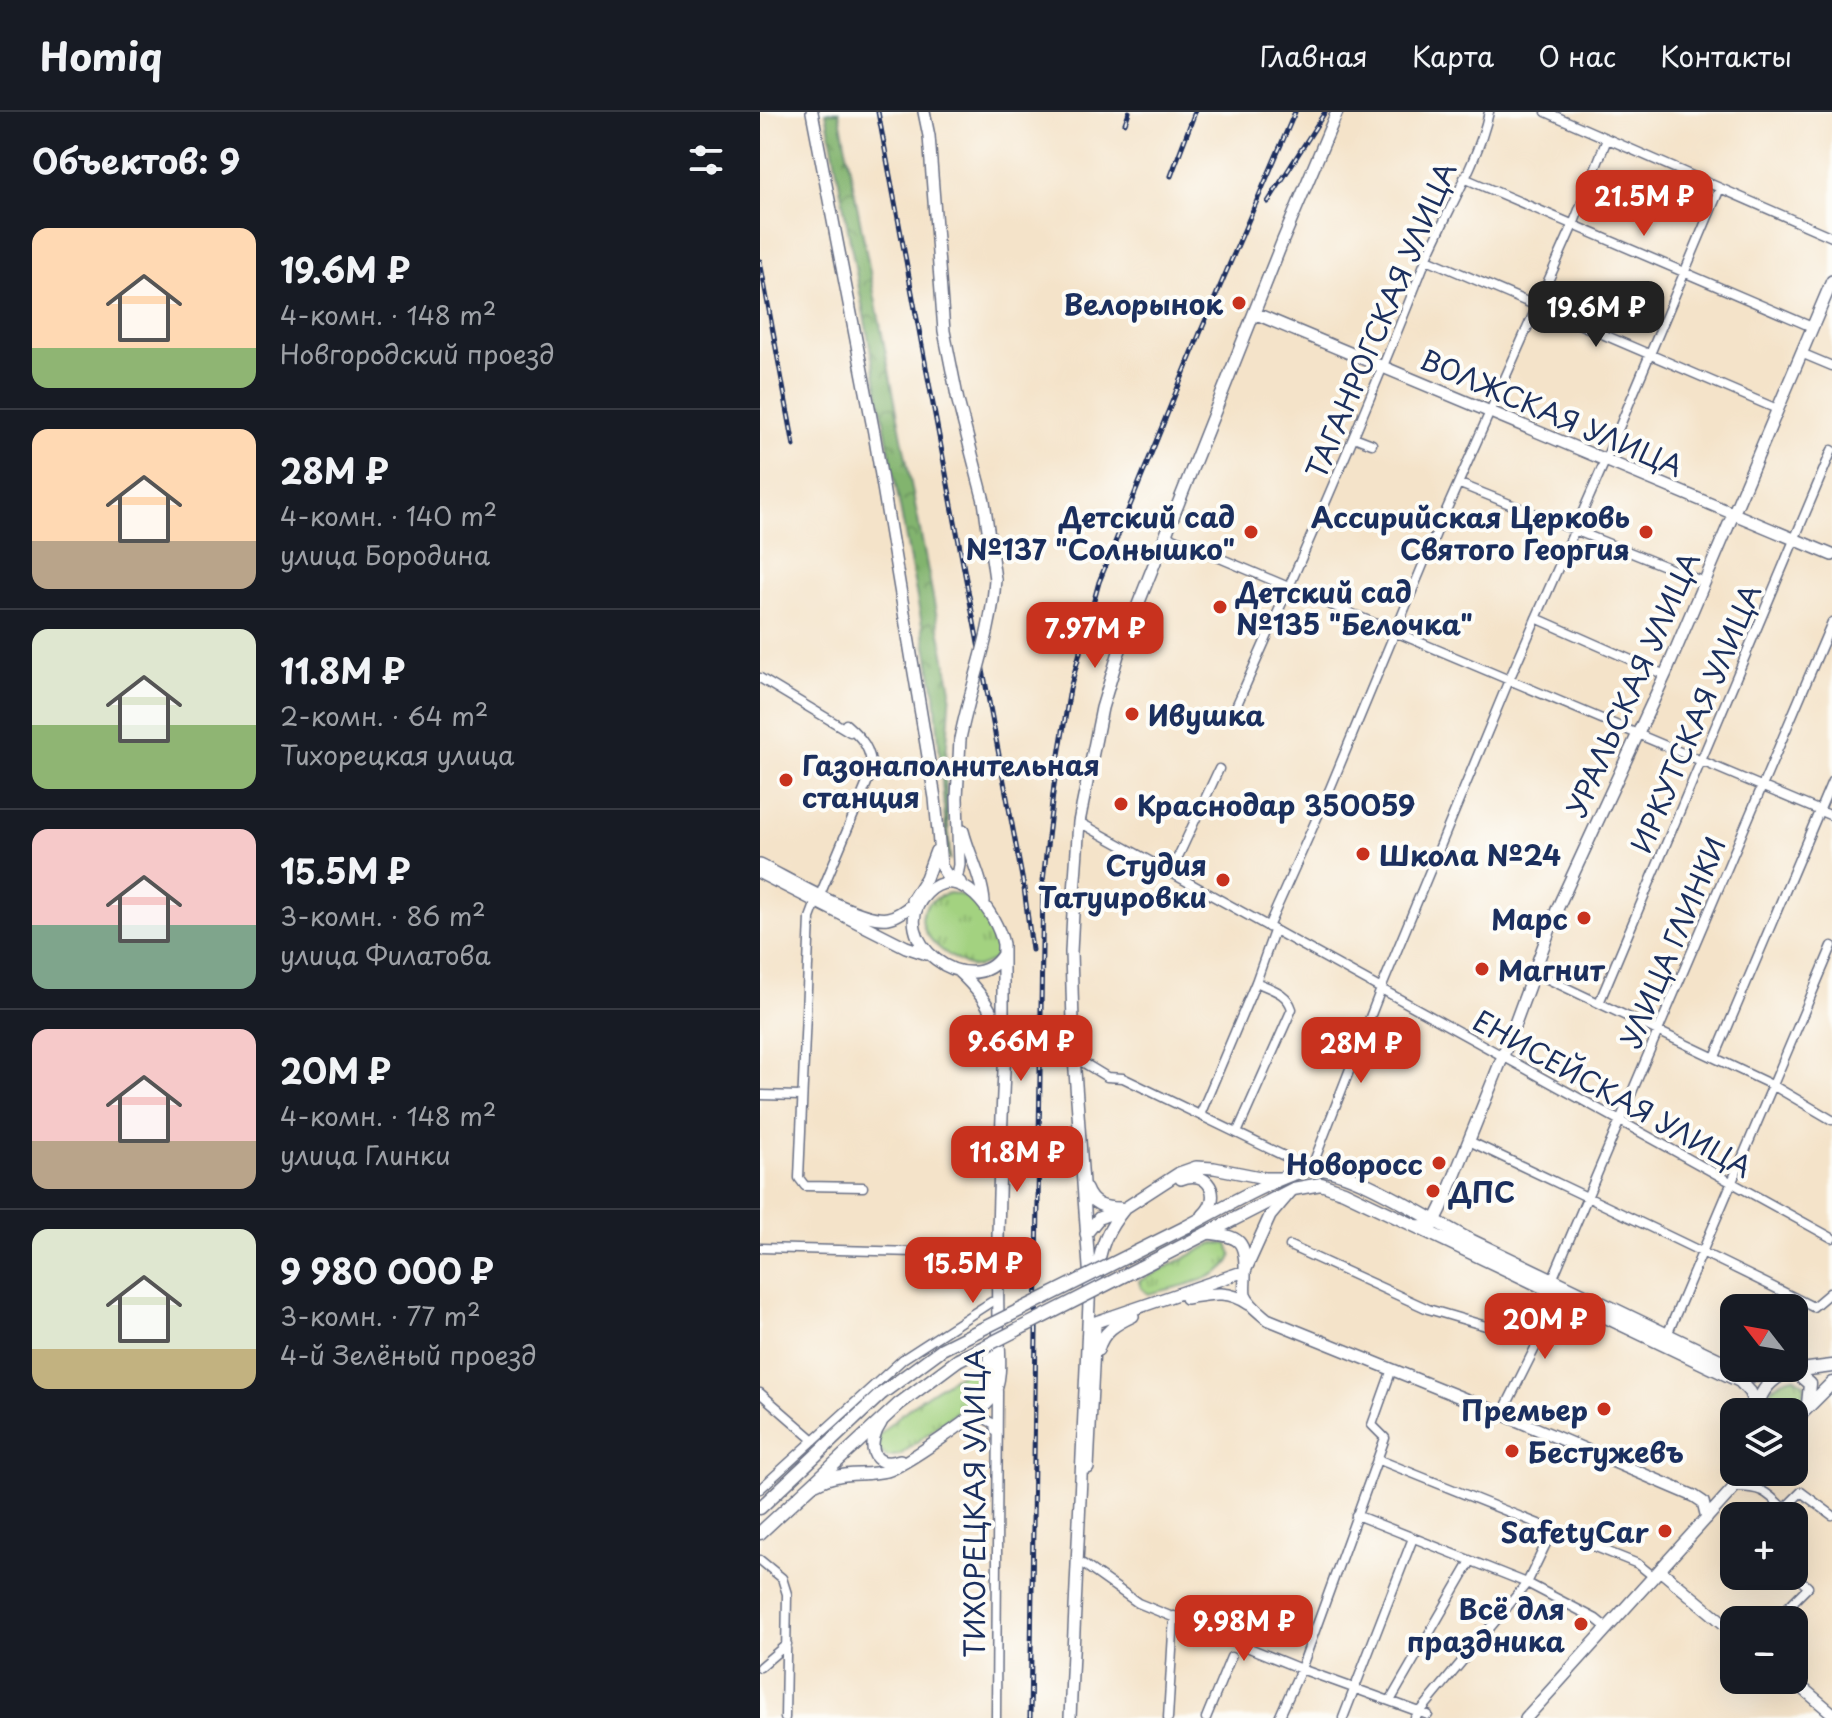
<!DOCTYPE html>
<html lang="ru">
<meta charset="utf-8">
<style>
body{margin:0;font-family:"Playpen Sans",sans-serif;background:#242831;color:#f1f3f6;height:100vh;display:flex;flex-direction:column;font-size:30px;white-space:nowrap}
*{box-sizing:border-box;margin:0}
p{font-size:26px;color:#9ea1a6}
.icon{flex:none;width:44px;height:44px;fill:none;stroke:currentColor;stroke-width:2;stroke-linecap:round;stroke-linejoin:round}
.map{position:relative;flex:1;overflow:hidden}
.sheet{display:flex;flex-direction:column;background:#171b24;width:760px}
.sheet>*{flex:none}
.needle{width:52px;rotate:301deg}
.fabs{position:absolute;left:960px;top:1182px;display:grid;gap:16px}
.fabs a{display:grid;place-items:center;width:88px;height:88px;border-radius:16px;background:#171b24;box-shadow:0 8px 32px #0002;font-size:40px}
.price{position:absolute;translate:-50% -68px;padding:0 18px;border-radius:16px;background:#c8321e;color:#fff;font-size:26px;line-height:52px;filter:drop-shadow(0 2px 4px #0008)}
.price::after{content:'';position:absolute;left:50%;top:48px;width:24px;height:18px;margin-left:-12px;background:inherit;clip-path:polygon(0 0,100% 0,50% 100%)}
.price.selected{background:#222;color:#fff}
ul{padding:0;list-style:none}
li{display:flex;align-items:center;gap:24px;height:200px;padding:0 32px}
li+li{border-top:2px solid #363941}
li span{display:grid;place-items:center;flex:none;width:224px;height:160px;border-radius:16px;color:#555}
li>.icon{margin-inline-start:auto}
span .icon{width:96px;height:96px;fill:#fffc;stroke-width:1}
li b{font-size:34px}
h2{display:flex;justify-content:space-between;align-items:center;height:96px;padding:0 32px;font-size:34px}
header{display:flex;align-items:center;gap:48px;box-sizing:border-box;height:112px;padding:0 40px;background:#171b24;border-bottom:2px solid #363941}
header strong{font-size:38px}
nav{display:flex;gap:44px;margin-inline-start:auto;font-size:28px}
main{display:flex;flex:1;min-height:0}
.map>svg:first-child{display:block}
</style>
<header>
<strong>Homiq</strong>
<nav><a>Главная</a><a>Карта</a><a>О нас</a><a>Контакты</a></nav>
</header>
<main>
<section class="sheet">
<h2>Объектов: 9<svg class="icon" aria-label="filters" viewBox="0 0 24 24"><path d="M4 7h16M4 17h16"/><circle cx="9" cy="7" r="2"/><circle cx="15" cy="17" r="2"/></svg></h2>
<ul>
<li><span style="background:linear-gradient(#ffd9b3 75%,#8fb573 0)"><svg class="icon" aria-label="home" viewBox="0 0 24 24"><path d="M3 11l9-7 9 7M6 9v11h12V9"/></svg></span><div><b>19.6M ₽</b><p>4-комн. · 148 m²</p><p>Новгородский проезд</p></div></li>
<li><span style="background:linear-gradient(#ffd9b3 70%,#b9a48a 0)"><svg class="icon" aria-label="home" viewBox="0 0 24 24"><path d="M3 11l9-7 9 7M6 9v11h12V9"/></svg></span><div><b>28M ₽</b><p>4-комн. · 140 m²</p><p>улица Бородина</p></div></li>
<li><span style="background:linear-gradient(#dfe7d0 60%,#8fb573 0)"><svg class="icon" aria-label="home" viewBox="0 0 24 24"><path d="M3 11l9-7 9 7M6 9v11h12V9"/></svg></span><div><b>11.8M ₽</b><p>2-комн. · 64 m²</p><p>Тихорецкая улица</p></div></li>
<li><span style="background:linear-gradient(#f6c9c9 60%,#7fa58c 0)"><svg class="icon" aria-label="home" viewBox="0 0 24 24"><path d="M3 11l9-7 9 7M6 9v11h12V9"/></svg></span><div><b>15.5M ₽</b><p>3-комн. · 86 m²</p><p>улица Филатова</p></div></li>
<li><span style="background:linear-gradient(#f6c9c9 70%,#b9a48a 0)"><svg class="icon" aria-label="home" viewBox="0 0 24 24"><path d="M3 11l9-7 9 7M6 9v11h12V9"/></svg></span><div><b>20M ₽</b><p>4-комн. · 148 m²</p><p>улица Глинки</p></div></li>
<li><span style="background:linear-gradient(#dfe7d0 75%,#c2b280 0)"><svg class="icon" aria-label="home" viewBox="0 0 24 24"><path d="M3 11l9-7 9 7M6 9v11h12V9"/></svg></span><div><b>9 980 000 ₽</b><p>3-комн. · 77 m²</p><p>4-й Зелёный проезд</p></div></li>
</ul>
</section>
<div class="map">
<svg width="1072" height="1606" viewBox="0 0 1072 1606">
<defs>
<pattern id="grass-tufts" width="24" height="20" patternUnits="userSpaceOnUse" patternTransform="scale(2)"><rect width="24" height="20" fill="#a3d280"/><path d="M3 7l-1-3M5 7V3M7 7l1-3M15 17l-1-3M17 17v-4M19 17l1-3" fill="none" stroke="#84ab6c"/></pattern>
<pattern id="forest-crowns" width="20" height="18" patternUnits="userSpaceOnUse" patternTransform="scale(2)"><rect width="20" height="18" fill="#82b46e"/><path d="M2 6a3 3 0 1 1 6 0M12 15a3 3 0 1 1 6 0" fill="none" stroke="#6a935e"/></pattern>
</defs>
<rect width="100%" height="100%" fill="#fdfcf7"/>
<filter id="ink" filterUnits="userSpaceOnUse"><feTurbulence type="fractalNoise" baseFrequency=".0125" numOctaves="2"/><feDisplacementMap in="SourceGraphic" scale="16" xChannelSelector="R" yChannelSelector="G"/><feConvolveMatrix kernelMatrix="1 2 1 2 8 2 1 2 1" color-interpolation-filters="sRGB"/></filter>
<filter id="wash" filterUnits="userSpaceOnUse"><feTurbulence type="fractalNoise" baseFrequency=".006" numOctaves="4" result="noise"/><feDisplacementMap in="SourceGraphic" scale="32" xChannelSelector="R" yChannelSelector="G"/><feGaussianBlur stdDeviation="1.8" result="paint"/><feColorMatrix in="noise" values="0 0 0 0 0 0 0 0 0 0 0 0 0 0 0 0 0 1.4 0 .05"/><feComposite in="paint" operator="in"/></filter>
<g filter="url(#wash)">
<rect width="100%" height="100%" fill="#f4e3c9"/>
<!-- grass -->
<path fill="url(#grass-tufts)" stroke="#5f806f" stroke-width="2" d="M189,781c29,1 41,30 50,54l-5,13c-5,2 -13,7 -18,7 -8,1 -18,-6 -24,-10 -30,-17 -47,-51 -3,-64z
M454,1131l14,1 4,11c-4,25 -62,33 -84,39l-7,-6 -2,-7z
M222,1249l2,24 -9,12 -75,58 -13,2 -7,-6 -2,-14c29,-33 67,-54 104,-76z
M1034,1265l11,7 -2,14 -14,14h-27c2,-20 13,-31 32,-35z"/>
<!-- forest -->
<path fill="url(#forest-crowns)" stroke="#4e7266" stroke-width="2" d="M66,0h13l112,578 -6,82 5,87 -2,-1 -13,-164z"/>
</g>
<g filter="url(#ink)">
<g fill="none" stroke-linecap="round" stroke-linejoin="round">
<!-- street casing -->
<g stroke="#676e83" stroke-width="11">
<path id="street" d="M786,0l286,125
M704,66l348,149
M667,147l350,150
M1041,241l31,13
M594,325l18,7
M700,372l244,98
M405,423l667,281
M776,506l129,57
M0,566l90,54
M470,608c68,-152 134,-303 195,-458 21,-50 52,-97 64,-150
M319,710l753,416
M410,762l49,-105
M60,783l52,-124c-1,-23 -10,-33 -26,-47
M56,790l-6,16 -11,260 6,8 58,1
M508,815l61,-136 108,-260 136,-306 34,-86
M773,860l241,114 58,34
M839,891l233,-553
M314,945l33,20 16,1 188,91 70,-180 128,-309 96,-219 115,-273
M955,945l117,-276
M0,983l41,1
M440,1003l56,-133 18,-51
M477,1021l55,-124c-5,-17 -22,-20 -36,-27
M709,1029c115,55 230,108 344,166l19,-16
M530,1134l138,63 109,32
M0,1136l233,6
M792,1168l280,-658
M907,1223l165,-389
M0,1281l54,47
M742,1302l60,-120
M209,1308l14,-2 11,6 1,7
M617,1347l261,105 16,13
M975,1375c26,0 31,4 49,22l17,-17 31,23
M0,1377l143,-130 88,-57
M596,1403l171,68 69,36 11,9
M1034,1408l3,3 1,8 -4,3
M0,1448l22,18 5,16 -2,124
M317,1452h6l55,39 163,66 127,46
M1021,1502l27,-27 -14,-13
M0,1555l27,-23
M630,1589l81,-140
M236,1606l2,-327
M408,1606l6,-102
M446,1606l25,-61
M519,1606l22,-49 84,-231 -13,-13 20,-56
M583,1606l70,-180
M655,1606l112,-135 26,-54"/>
</g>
<!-- secondary casing -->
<g stroke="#676e83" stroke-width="14">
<path id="secondary" d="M52,0l62,321 61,365 6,68 5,8 14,8
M164,0l5,24 15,195 14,70 26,100 11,78
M494,201l578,242
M203,719c6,24 19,46 21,71
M0,753c27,13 101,58 128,53 12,-2 23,-13 32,-20
M0,761l146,74 21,7
M189,770l8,-7 2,-10 -2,-67 3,-59
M152,788l14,-22 10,-27
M198,859c20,18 37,41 43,68
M421,1067c26,-11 43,17 22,36
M326,1077c6,16 18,19 34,19
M655,1114l18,-1 9,-18 61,-151 55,-149 107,-232 167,-394
M446,1121c35,3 40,7 39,43 0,5 -1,14 0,19 4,10 14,17 22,24l235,95 192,82 9,6 4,16
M326,1122l13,-16 26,-10 54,-35 17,-6 18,1 51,10h17
M337,1164c2,-28 10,-46 28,-68
M426,1186c24,-4 42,-9 63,6
M330,1212l155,-53 25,-55 22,-26
M338,1238c5,-19 18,-26 35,-34
M228,1279l3,-47
M121,1311c-14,20 -11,47 19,37
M328,1356l7,-142
M56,1372c25,-14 45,-7 71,-13 16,-5 94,-58 104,-72 14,-19 7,-55 7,-78 -2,-99 4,-198 8,-297l-3,-11v-69c-6,-29 -43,-84 -76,-51 -46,45 45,112 76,61
M901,1459l73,61
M1033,1568l39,33
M310,1606l20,-437 -16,-224 -3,-105 3,-59 5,-71 23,-114 16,-53 165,-415 54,-128
M766,1606l222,-246"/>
</g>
<!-- primary casing -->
<g stroke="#676e83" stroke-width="15">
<path id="primary" d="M426,1115c29,-15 95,-54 126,-58 36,-4 120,52 154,69 89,43 179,86 268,129
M379,1156l154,-79 28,-5 23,8 396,189 10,11 8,20
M975,1256l19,8 78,-10
M1037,1261l13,11 -2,20
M997,1298c2,-16 10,-27 24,-35
M1034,1309l38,-38
M0,1396l121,-114
M0,1421l139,-129 59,-44"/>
</g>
<!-- street -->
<use href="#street" stroke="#fff" stroke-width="8"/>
<!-- secondary -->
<use href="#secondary" stroke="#fff" stroke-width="11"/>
<!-- primary -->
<use href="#primary" stroke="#fff" stroke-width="12"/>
<!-- rail casing -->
<g stroke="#1b2f5e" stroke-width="5">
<path id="rail" d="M118,0l146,776 8,62
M365,11l4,-11
M411,64l24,-64
M508,90l57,-90
M0,149l34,185
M270,1606l13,-837 11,-96 16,-96 29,-107 101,-249 95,-221"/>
</g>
<!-- rail -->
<use href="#rail" stroke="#fdfcf7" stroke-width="2" stroke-dasharray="6" stroke-linecap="butt"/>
<!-- secondary-bridge casing -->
<g stroke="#676e83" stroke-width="14" stroke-linecap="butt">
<path id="secondary-bridge" d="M200,627c11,-55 32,-105 35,-160"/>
</g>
<!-- primary-bridge casing -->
<g stroke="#676e83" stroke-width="15" stroke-linecap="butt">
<path id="primary-bridge" d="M198,1248l181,-92
M121,1282l61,-45 244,-122"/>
</g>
<!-- secondary-bridge -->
<use href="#secondary-bridge" stroke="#fff" stroke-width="11"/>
<!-- primary-bridge -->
<use href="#primary-bridge" stroke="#fff" stroke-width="12"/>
</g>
</g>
<!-- markers -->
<g fill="#c8321e" stroke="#fdfcf7" stroke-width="3">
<circle cx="479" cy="191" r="8"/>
<circle cx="491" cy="420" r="8"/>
<circle cx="886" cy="420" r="8"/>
<circle cx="460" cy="495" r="8"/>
<circle cx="372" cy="602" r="8"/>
<circle cx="26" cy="668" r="8"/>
<circle cx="361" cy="692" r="8"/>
<circle cx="603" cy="742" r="8"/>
<circle cx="463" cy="768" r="8"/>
<circle cx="824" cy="806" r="8"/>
<circle cx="722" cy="857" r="8"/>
<circle cx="679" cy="1051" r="8"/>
<circle cx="673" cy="1079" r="8"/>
<circle cx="844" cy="1297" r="8"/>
<circle cx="752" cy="1339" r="8"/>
<circle cx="905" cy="1419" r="8"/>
<circle cx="821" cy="1512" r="8"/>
</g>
<g text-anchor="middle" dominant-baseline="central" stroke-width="8" stroke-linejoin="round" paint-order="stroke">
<!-- poi labels -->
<g font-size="28" font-weight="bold" fill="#1b2f5e" stroke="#fdfcf7" text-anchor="end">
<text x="463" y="191">Велорынок</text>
<text x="475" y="404">Детский сад<tspan x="475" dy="32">№137 "Солнышко"</tspan></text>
<text x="870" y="404">Ассирийская Церковь<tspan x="870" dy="32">Святого Георгия</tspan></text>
<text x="476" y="479" text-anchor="start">Детский сад<tspan x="476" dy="32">№135 "Белочка"</tspan></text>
<text x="388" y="602" text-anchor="start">Ивушка</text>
<text x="42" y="652" text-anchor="start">Газонаполнительная<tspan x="42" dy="32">станция</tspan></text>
<text x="377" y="692" text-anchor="start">Краснодар 350059</text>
<text x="619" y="742" text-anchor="start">Школа №24</text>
<text x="447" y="752">Студия<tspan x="447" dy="32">Татуировки</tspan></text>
<text x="808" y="806">Марс</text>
<text x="738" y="857" text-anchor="start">Магнит</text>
<text x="663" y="1051">Новоросс</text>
<text x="689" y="1079" text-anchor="start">ДПС</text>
<text x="828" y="1297">Премьер</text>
<text x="768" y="1339" text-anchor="start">Бестужевъ</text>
<text x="889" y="1419">SafetyCar</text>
<text x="805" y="1496">Всё для<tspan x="805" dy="32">праздника</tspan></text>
</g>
<!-- street labels -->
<g font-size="28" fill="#1b2f5e" stroke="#fdfcf7">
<text transform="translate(620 208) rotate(-67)">ТАГАНРОГСКАЯ УЛИЦА</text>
<text transform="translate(792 300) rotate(23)">ВОЛЖСКАЯ УЛИЦА</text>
<text transform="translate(872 572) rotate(-66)">УРАЛЬСКАЯ УЛИЦА</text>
<text transform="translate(935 606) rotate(-67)">ИРКУТСКАЯ УЛИЦА</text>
<text transform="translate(912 830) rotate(-67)">УЛИЦА ГЛИНКИ</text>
<text transform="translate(853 981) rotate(29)">ЕНИСЕЙСКАЯ УЛИЦА</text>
<text transform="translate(213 1391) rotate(-90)">ТИХОРЕЦКАЯ УЛИЦА</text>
</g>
</g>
</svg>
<div class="fabs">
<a><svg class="needle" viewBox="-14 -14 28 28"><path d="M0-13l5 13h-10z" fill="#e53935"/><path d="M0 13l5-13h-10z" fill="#9ea1a6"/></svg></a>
<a><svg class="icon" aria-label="layers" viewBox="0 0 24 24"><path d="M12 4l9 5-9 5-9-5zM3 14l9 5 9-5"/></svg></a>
<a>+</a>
<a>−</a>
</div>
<b class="price" style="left:884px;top:126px">21.5M ₽</b>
<b class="price selected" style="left:836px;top:237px">19.6M ₽</b>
<b class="price" style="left:335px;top:558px">7.97M ₽</b>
<b class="price" style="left:261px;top:971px">9.66M ₽</b>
<b class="price" style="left:601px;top:973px">28M ₽</b>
<b class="price" style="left:257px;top:1082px">11.8M ₽</b>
<b class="price" style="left:213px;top:1193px">15.5M ₽</b>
<b class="price" style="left:785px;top:1249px">20M ₽</b>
<b class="price" style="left:484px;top:1551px">9.98M ₽</b>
</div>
</main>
